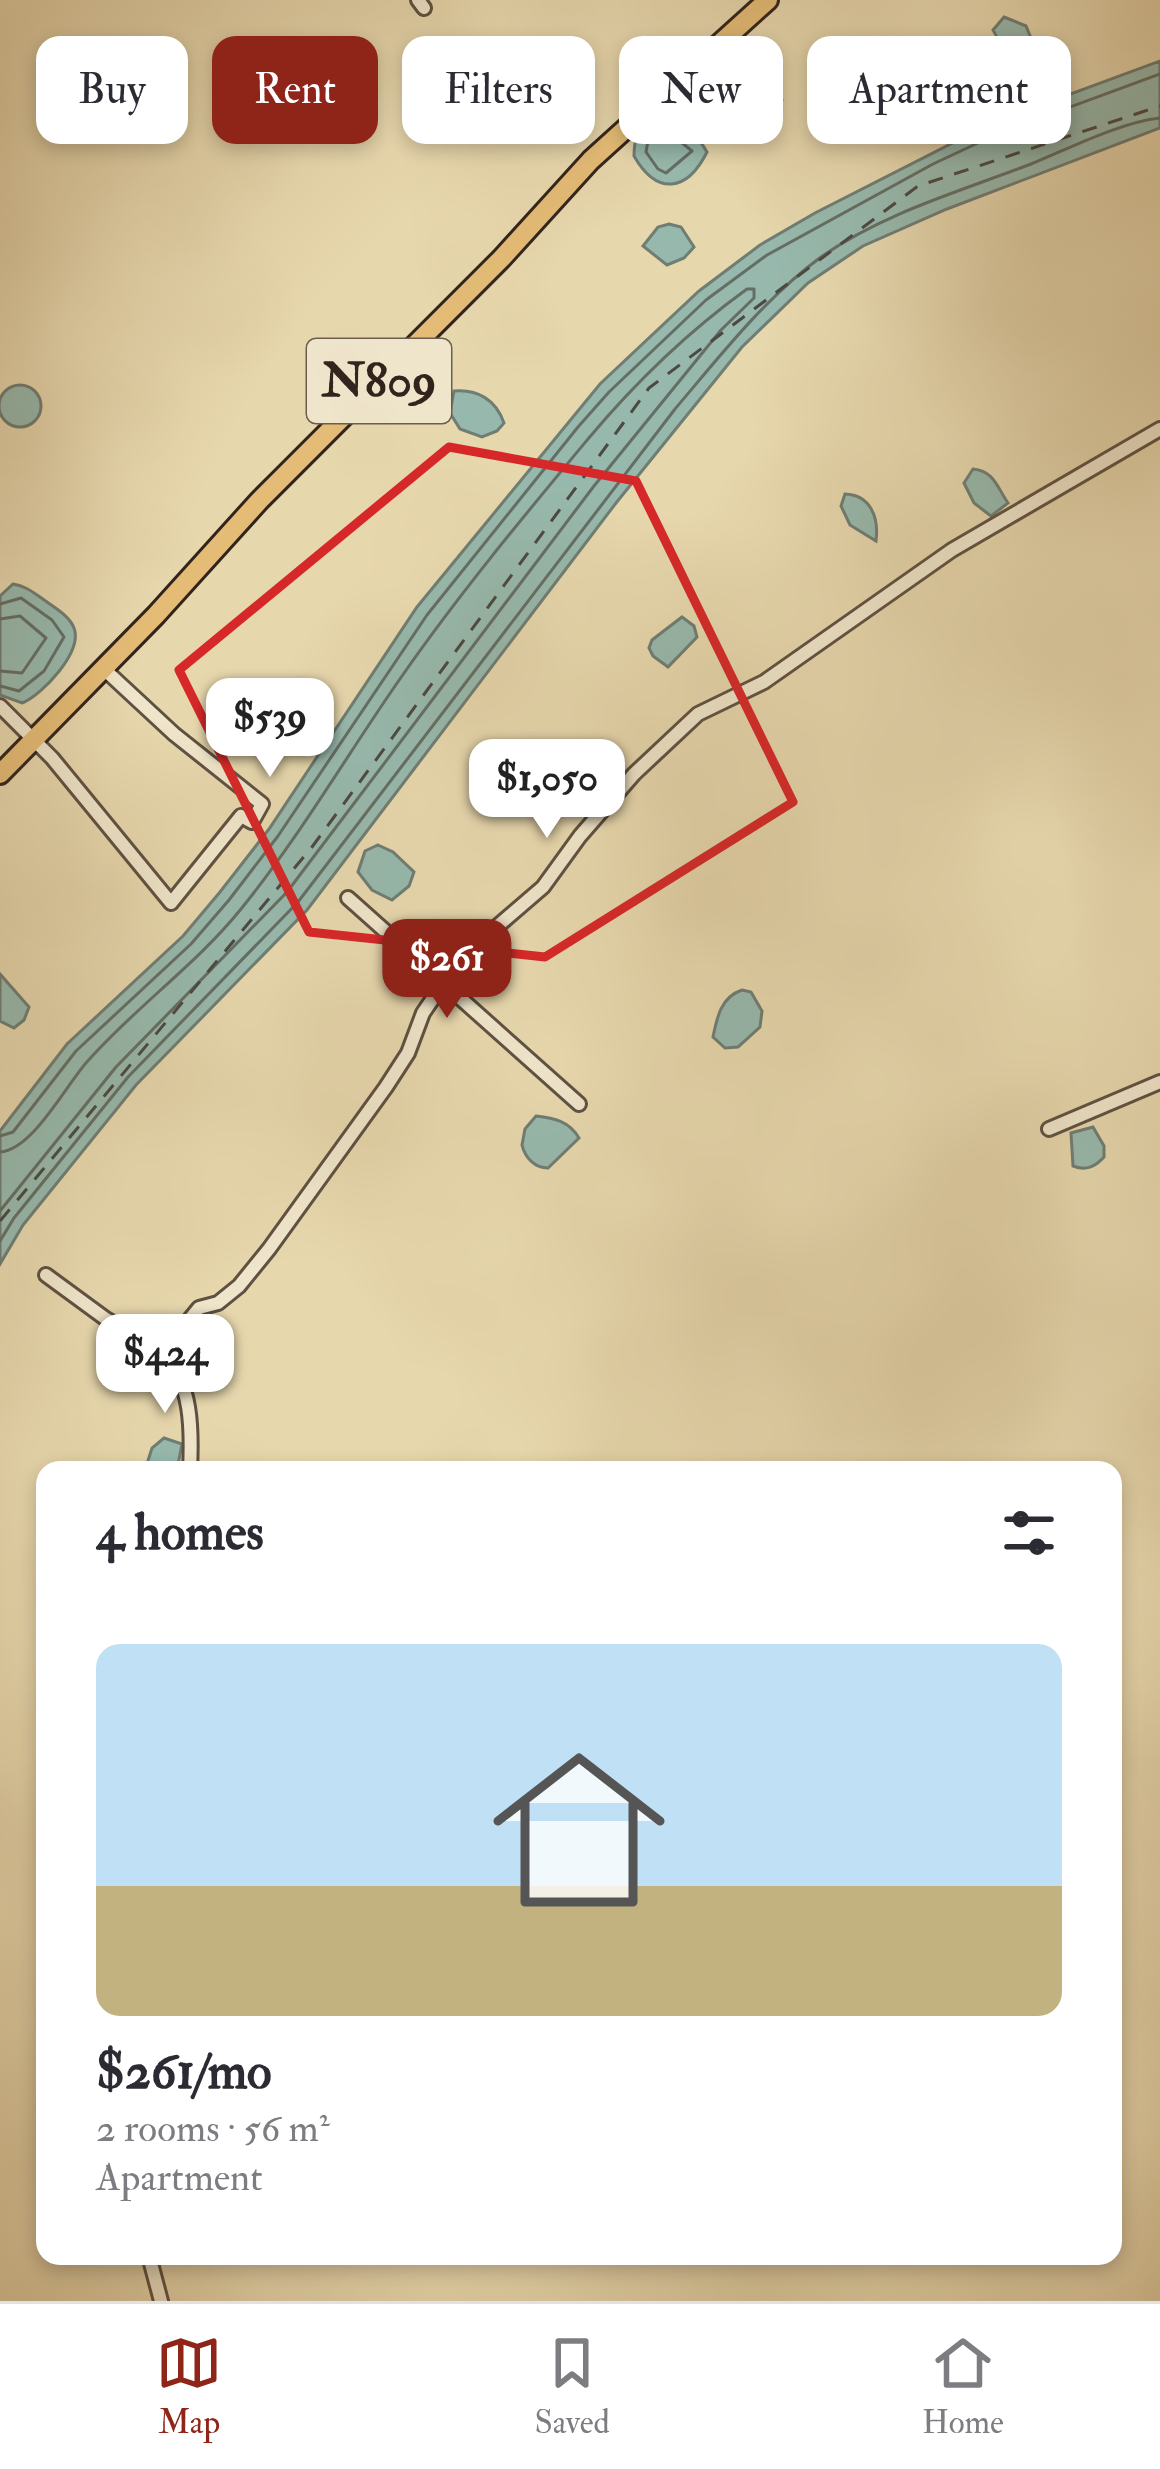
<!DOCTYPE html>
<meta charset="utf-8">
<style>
body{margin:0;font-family:"IM FELL Double Pica",serif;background:#f2f2f3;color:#2b2b33;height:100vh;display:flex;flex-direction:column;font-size:45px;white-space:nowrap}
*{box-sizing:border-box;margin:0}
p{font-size:39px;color:#7c7c81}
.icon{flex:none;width:66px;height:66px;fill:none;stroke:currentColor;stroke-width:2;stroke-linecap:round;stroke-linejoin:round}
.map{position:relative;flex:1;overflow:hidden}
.drawer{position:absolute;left:36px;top:1461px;width:1086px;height:804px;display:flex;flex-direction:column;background:#fff;border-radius:24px;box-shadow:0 6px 18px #0003}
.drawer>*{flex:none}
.banner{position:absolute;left:36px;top:36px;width:1089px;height:108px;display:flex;gap:24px}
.price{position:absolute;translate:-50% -102px;padding:0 27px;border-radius:24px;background:#fff;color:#222;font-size:39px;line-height:78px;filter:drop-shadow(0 3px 6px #0008)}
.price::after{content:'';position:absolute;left:50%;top:72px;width:36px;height:27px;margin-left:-18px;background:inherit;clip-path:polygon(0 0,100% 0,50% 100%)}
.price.selected{background:#8f2418;color:#fff}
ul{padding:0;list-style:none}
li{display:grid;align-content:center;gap:24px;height:636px;padding:0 60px}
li+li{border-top:3px solid #e1e1e2}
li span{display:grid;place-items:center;height:372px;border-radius:24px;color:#555}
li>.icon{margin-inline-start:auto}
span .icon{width:216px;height:216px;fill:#fffc;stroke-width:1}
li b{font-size:51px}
h2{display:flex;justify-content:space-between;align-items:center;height:144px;padding:0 60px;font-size:51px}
.tag{padding:0 42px;border-radius:24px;background:#fff;box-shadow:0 6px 18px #0003;font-size:42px;line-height:108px}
.tag.selected{background:#8f2418;color:#fff}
.dock{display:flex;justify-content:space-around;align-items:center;height:168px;border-top:3px solid #e1e1e2;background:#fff;font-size:33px;color:#7c7c81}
.dock a{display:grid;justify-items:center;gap:6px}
.dock .selected{color:#8f2418}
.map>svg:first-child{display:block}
</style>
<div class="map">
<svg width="1160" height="2301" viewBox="0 0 1160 2301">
<rect width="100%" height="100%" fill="#e7d7ad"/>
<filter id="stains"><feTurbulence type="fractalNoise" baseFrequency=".00167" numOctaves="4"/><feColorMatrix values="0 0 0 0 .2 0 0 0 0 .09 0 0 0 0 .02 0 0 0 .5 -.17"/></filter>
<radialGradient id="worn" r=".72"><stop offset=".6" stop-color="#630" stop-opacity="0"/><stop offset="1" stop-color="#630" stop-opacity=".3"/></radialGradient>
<!-- water -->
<path fill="#97b9ad" stroke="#6f7d73" stroke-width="3" d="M1004,17l22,9 7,17 -18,15 -11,-8 -11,-20z
M1160,61v67l-213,81 -84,37 -55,37 -66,64 -126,156 -309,407 -171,175 -113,140 -23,39v-133l67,-87 116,-108 37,-44 49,-63 148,-222 183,-223 99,-93 61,-46 55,-32 177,-90z
M759,78l19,9 4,13 -9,18 -14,10 -9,-5 -5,-23 6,-19z
M658,112c20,6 39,22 49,40 -20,40 -50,44 -73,4 0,-21 6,-34 24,-44z
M669,224l12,3 13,20 -10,11 -17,7 -24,-19 15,-19z
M-1 406a21 21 0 1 1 42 0a21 21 0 1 1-42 0Z
M454,391c24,-2 42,9 50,32l-7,8 -15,6 -22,-8 -10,-16z
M973,469c21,2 24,18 35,34l-17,13 -17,-13 -10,-20z
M845,494c26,1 34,24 31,47l-26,-16 -9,-19z
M13,584c14,2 22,10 34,18 10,7 23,15 27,26 9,24 -32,67 -52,75l-22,-8v-99z
M682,617l12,9 3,11 -29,30 -15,-11 -4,-8 3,-8z
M378,845l15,7 21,20 -5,14 -17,14 -20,-10 -14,-18 7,-21z
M0,974l29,33 -5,13 -10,8 -14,-7z
M742,990l9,2 11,19 -2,16 -22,20 -13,1 -12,-11c4,-20 8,-40 29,-47z
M536,1116c18,2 33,5 43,22l-31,30c-13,0 -23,-10 -26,-23l3,-16z
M1093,1127l11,19v11c-9,10 -18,14 -31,9l-2,-33z
M164,1438l18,6 -5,26h-32l7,-22z"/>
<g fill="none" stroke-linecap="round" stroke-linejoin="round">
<!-- shore -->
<path stroke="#646e65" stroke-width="3" d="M660,125l32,26 -26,22 -8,-4 -12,-17 3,-17z
M0,604l21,-6 31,22 12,17 -20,34 -25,20 -19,-5
M0,619l20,-3 26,22 -24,35 -22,-2
M0,1136l13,-4 63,-81 115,-107 38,-44 49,-64 149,-221 151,-188 31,-35 97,-92 61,-45 166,-91 64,-30 163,-60
M0,1152c32,-2 65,-65 86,-89 48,-55 109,-97 155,-154 60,-74 107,-156 161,-233 57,-82 122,-160 186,-237 46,-55 101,-108 159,-150h7v9l-33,32 -127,156 -307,406 -171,175 -116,144
M0,1241l14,-23 114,-141 170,-175 377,-493c45,-53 90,-111 146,-152 62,-44 140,-66 210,-93 37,-15 90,-42 129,-46"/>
<!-- ferry -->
<path stroke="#4b4941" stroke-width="3" stroke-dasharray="15 12" stroke-linecap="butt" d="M0,1221l312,-374 337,-459 269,-202 242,-80"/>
<!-- minor casing -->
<g stroke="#5f5141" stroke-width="18">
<path id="minor" d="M418,0l6,8
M0,706l52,52 119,145 70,-87 11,6 10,-18 -88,-70 -70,-65
M348,898l231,206
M1049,1129l111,-47
M46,1275l60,44 57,33 36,-44 19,-5 21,-17 30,-37 117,-162 22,-34 15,-40 15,-22 48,-55 57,-49 37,-51 54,-62 64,-60 66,-32 188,-132 208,-121
M163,1352c29,31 29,78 27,118
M149,2256l12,45"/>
</g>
<!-- highway casing -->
<g stroke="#32241d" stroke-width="24">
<path id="highway" d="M0,774l156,-159 103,-114 242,-242 90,-99 177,-160"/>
</g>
<!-- minor -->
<use href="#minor" stroke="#efe5ca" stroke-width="12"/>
<!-- highway -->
<use href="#highway" stroke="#e4bc76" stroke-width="18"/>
</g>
<!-- marked area -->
<path fill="none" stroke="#d62828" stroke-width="9" stroke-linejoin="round" d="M449,447l187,34 157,321 -248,155 -236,-25 -130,-262z"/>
<g text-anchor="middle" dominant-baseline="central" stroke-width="9" stroke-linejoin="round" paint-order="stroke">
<!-- shield labels -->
<rect fill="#efe5ca" stroke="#6b5e51" stroke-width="3" x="307" y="339" width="144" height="84" rx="9"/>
<g font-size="48" font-weight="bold" fill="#32241d">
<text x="379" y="381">N809</text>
</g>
</g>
<rect width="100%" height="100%" filter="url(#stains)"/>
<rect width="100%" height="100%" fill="url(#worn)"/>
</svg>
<b class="price" style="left:270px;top:780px">$539</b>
<b class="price" style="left:547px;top:841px">$1,050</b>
<b class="price selected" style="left:447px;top:1021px">$261</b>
<b class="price" style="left:165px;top:1416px">$424</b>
<div class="banner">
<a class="tag">Buy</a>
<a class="tag selected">Rent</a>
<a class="tag">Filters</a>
<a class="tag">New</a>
<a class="tag">Apartment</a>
</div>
<section class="drawer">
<h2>4 homes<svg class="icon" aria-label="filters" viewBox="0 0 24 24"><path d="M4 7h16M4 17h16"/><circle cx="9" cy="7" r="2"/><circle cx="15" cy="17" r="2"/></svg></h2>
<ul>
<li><span style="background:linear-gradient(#bfe0f5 65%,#c2b280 0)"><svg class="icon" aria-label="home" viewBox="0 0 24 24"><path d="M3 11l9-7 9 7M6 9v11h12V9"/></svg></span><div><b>$261/mo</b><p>2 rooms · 56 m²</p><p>Apartment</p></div></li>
</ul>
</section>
</div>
<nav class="dock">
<a class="selected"><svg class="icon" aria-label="map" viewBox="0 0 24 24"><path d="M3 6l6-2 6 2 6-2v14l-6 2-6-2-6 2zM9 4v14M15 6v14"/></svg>Map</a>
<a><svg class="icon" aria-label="saved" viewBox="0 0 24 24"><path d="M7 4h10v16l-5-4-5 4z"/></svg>Saved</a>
<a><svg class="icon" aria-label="home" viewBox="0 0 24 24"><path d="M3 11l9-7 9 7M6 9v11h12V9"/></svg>Home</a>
</nav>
